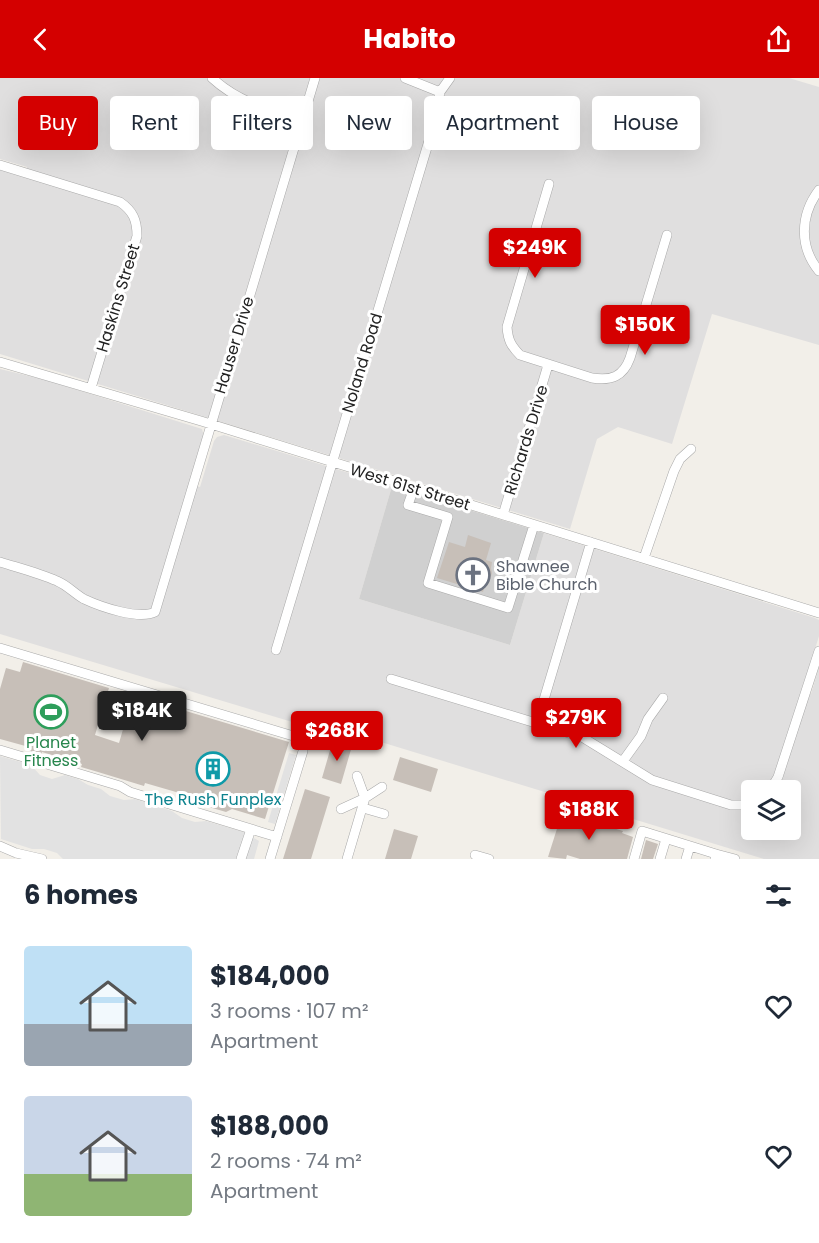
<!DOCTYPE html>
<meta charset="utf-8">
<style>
body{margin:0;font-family:Poppins,sans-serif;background:#f2f2f3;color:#1f2937;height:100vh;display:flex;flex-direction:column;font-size:22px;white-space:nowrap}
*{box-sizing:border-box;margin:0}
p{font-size:20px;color:#747a83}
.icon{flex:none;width:33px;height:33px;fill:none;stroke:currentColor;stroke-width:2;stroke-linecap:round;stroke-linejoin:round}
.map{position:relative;height:781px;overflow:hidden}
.sheet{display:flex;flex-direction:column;background:#fff;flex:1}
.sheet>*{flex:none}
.top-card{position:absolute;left:18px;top:18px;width:783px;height:54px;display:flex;gap:12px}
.fabs{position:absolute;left:741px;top:702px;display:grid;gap:12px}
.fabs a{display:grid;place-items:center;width:60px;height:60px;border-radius:6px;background:#fff;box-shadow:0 6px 24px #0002;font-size:30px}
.price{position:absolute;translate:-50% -51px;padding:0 14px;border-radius:6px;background:#d40000;color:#fff;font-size:20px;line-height:39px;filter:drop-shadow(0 2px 3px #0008)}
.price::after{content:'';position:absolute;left:50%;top:36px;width:18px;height:14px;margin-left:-9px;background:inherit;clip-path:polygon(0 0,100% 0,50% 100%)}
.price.on{background:#222;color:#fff}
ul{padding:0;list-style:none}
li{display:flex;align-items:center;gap:18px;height:150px;padding:0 24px}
li span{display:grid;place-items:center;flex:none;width:168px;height:120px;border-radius:6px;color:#555}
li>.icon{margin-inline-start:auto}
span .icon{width:72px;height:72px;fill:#fffc;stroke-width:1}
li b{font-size:26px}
h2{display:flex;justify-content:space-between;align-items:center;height:72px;padding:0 24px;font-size:26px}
.chip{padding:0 21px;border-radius:6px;background:#fff;box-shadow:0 6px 24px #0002;font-size:21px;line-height:54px}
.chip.on{background:#d40000;color:#fff}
header{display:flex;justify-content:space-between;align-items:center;height:78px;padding:0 24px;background:#d40000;color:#fff;font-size:27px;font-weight:700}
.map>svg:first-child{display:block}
</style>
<header><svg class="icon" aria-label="back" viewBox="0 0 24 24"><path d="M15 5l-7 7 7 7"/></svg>Habito<svg class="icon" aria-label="share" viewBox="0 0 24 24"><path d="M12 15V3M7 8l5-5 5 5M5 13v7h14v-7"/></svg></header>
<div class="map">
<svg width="819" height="781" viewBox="0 0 819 781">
<rect width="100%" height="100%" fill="#f2efe9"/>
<!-- residential -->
<path fill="#e0dfdf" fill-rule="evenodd" d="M0,0h789l30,9v258l-107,-31 -40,130 -54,-17 -21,12 -27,90 -570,-175v-185l24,8 3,-10 -27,-8z
M0,291l46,11 156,49 2,8 -14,47 10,3 14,-46 3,-4 7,-2 168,51 -33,113 151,46 34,-112 271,85 4,2v16l-17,56 9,2 8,-27v192h-55l-442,-135 -3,6 -319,-96zM752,712h38v40h-38z"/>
<!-- religious -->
<path fill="#d0d0d0" d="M392,408l152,47 -34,112 -151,-46z"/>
<!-- parking -->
<path fill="#e2e2e2" d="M289,675l7,2 -21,69 -7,-2z
M0,678l31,9 9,10 12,4 13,-4 13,4 10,6 13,4 9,7 14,4 11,-1 37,12 10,7 13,4 11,-1 38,11 15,9 -5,18h-191l-6,-6 -13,-4h-12l-31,-10z"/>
<!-- building -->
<path fill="#c7bfb8" d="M468,457l23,8 -5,17 6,2 -1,6 1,5 -3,10 -4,3 -2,6 -46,-14 12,-36 16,5z
M23,584l86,26 -14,47 24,8 10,-34 15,5 5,-14 140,42 -24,77 -33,-10 -6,3 -48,-14 -2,-6 -31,-9 -1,3 -46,-14 -17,-5 1,-3 -40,-12 -1,3 -13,-5 1,-3 -29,-8v-50l6,-21 14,4z
M333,662l19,6 -11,38 -19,-6z
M400,679l38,12 -7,23 -38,-12z
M305,711l25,8 -19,62h-28z
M562,735l61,18 -1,2 11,4 -6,22h-47l-13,-4 -1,4 -18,-2z
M394,751l24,7 -7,23h-26z
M646,762l12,4 -5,15h-12z"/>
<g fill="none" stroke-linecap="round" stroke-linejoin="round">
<!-- minor casing -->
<g stroke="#a9a9a9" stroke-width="10">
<path id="minor" d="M212,0c26,24 57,32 90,43
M405,0l35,14
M0,87l120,37c13,9 17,18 17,34l-46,152
M549,106l-42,143c1,13 4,19 13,28l72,23c19,3 31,-1 38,-20l37,-123
M819,112c-19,25 -20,57 0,81
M0,284l201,59 618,192
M414,410l-6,17 40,12 -20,66 80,25 26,-83
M503,437l45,-150
M644,480l30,-87 6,-12 11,-10
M0,484c19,6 39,11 57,19 10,4 18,13 27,18 17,8 55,21 71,13l160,-534
M0,570l300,90 3,5v8l-33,108
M276,572l158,-526 6,-32 10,-14
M391,601l191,58 70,43 79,25h16l5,-2
M537,645l54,-181
M0,672l120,36 10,6 147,45
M623,683l18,-25 7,-17 15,-21
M357,698l8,22
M770,712l8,-13 41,-126
M363,730l21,6
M341,731l24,-11 17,-11
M0,768l16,7 26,6
M475,777l14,4
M241,781l10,-30
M347,781l18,-61
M634,781l8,-28 74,23
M660,781l6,-20
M686,781l4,-13
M715,781l1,-5 19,5"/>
</g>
<!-- minor -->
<use href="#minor" stroke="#fff" stroke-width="9"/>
</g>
<!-- icons -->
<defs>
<g id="church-ring" transform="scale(1.725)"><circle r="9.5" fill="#fff" stroke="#6b7280" stroke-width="1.5"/><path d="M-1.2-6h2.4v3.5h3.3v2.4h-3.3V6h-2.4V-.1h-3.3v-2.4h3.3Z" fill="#6b7280"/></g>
<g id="stadium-ring" transform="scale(1.725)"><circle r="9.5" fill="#fff" stroke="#2e9e5b" stroke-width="1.5"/><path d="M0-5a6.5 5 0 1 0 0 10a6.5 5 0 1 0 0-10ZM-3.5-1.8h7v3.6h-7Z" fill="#2e9e5b"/></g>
<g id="building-ring" transform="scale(1.725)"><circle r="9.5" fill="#fff" stroke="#0f9aa8" stroke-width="1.5"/><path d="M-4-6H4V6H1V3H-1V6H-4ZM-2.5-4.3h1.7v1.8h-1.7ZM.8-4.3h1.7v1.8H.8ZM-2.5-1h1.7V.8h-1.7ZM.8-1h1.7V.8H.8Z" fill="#0f9aa8"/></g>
</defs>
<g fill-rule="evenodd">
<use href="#church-ring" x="473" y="497"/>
<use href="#stadium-ring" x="51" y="634"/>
<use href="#building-ring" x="213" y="691"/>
</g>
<g text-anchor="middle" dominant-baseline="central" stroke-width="6" stroke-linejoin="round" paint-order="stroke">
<!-- street labels -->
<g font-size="16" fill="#222" stroke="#fff">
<text transform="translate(118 220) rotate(-73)">Haskins Street</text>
<text transform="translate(234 267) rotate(-73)">Hauser Drive</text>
<text transform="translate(362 285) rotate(-73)">Noland Road</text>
<text transform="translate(526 362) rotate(-73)">Richards Drive</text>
<text transform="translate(410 409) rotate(17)">West 61st Street</text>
</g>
<!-- worship labels -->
<g font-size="16" fill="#5b616d" stroke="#fff" text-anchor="start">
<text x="496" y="488">Shawnee<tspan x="496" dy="18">Bible Church</tspan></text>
</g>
<!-- leisure labels -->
<g font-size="16" fill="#27864d" stroke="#fff">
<text x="51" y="664">Planet<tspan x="51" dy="18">Fitness</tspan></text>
</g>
<!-- culture labels -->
<g font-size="16" fill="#0d838f" stroke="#fff">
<text x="213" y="721">The Rush Funplex</text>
</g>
</g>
</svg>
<div class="fabs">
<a><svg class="icon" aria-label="layers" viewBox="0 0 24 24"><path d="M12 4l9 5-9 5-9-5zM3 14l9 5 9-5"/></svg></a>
</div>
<b class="price" style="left:535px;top:201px">$249K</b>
<b class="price" style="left:645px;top:278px">$150K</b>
<b class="price on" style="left:142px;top:664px">$184K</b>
<b class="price" style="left:576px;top:671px">$279K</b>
<b class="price" style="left:337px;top:684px">$268K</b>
<b class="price" style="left:589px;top:763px">$188K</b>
<div class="top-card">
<a class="chip on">Buy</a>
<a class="chip">Rent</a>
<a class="chip">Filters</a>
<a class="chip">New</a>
<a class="chip">Apartment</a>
<a class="chip">House</a>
</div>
</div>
<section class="sheet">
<h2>6 homes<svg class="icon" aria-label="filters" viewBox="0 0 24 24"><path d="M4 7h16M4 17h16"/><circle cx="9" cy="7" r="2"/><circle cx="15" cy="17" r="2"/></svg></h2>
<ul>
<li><span style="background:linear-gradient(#bfe0f5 65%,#9aa5b1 0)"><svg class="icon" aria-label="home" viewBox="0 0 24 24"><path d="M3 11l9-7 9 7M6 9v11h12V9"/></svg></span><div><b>$184,000</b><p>3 rooms · 107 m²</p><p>Apartment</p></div><svg class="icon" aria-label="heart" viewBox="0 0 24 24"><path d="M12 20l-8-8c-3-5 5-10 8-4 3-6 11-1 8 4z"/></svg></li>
<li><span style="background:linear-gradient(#c9d6e8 65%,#8fb573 0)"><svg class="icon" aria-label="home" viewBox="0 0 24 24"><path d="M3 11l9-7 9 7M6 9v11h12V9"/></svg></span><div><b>$188,000</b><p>2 rooms · 74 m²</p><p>Apartment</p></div><svg class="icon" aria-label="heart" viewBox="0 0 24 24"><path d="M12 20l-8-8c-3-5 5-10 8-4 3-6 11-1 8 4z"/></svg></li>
</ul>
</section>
